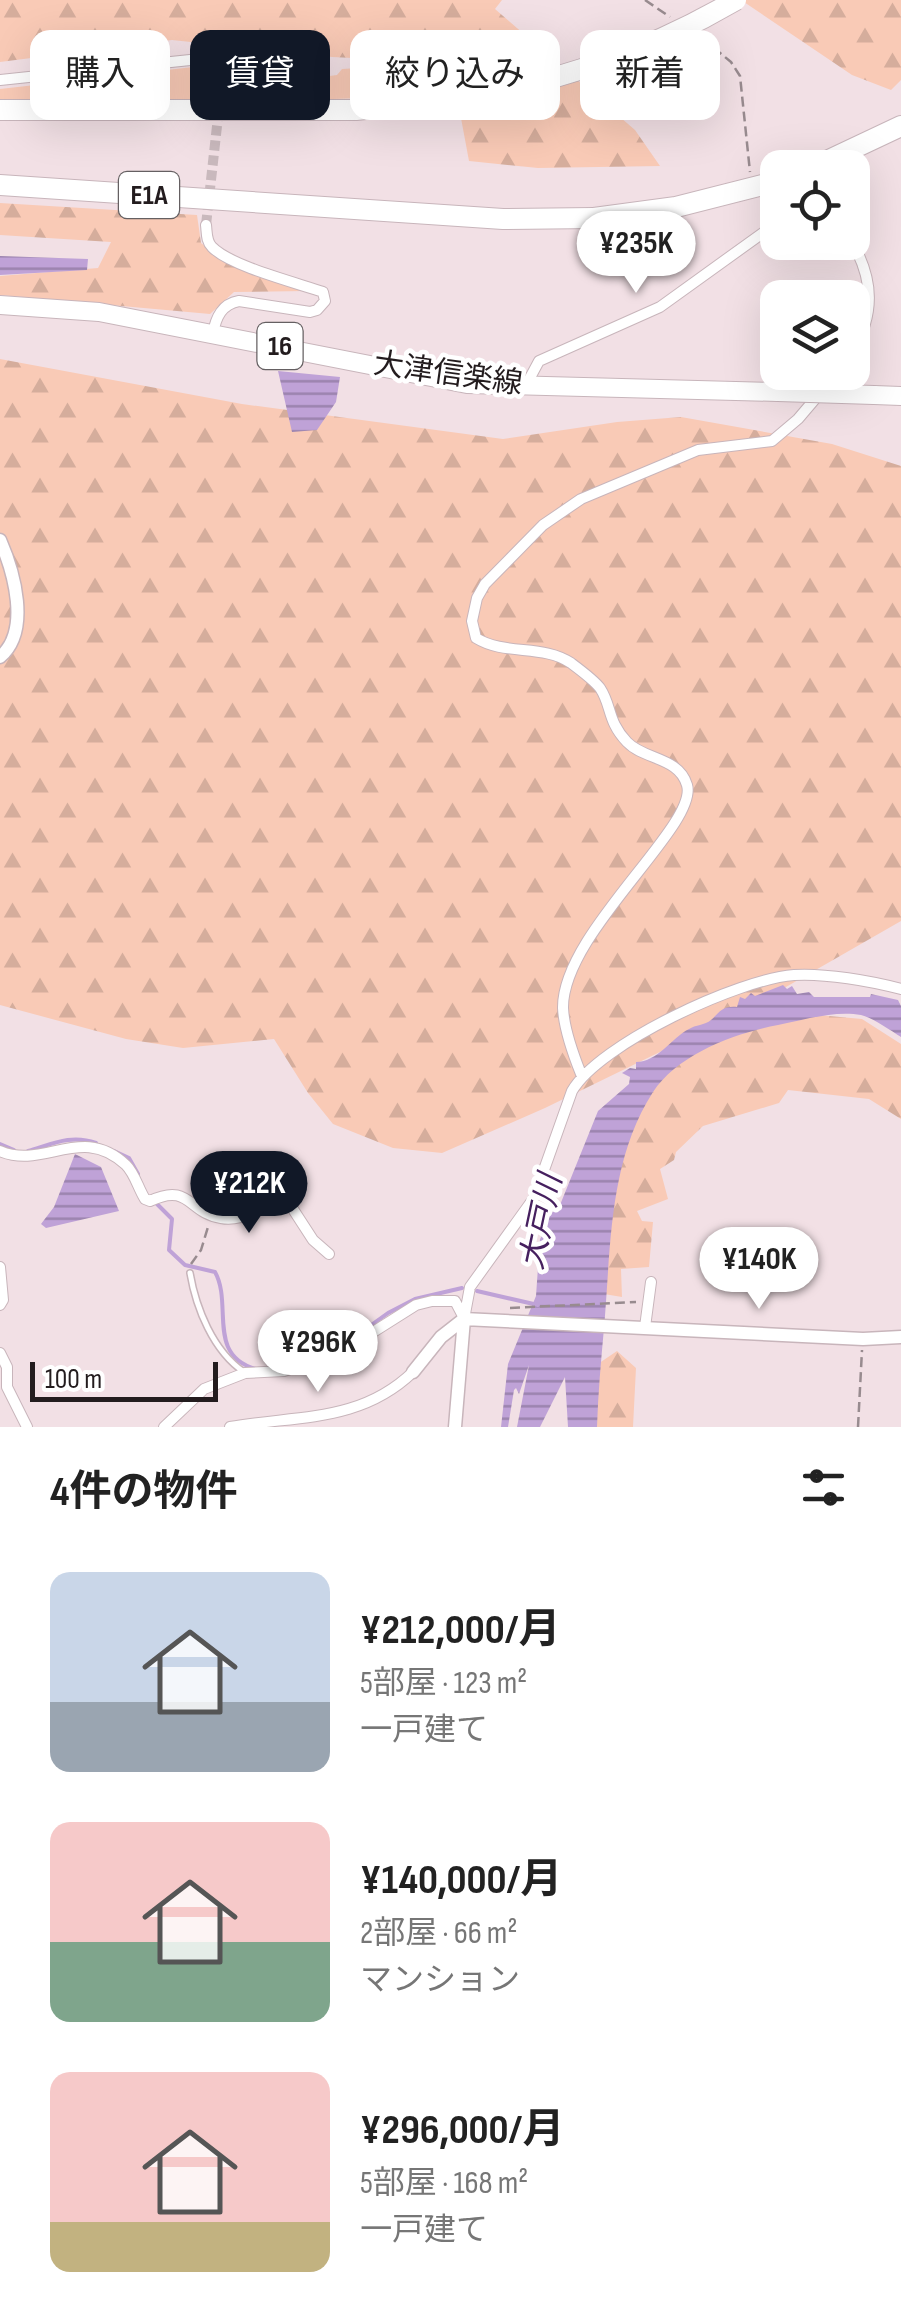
<!DOCTYPE html>
<html lang="ja">
<meta charset="utf-8">
<style>
body{margin:0;font-family:"Sofia Sans Condensed","Noto Sans JP",sans-serif;background:#f2f2f2;color:#222;height:100vh;display:flex;flex-direction:column;font-size:38px;white-space:nowrap}
*{box-sizing:border-box;margin:0}
p{font-size:32px;color:#767676}
.icon{flex:none;width:55px;height:55px;fill:none;stroke:currentColor;stroke-width:2;stroke-linecap:round;stroke-linejoin:round}
.map{position:relative;height:1427px;overflow:hidden}
.side{display:flex;flex-direction:column;background:#fff;flex:1}
.side>*{flex:none}
.top-card{position:absolute;left:30px;top:30px;width:842px;height:90px;display:flex;gap:20px}
.fabs{position:absolute;left:760px;top:150px;display:grid;gap:20px}
.fabs a{display:grid;place-items:center;width:110px;height:110px;border-radius:20px;background:#fff;box-shadow:0 10px 40px #0002;font-size:50px}
.scale{position:absolute;left:30px;bottom:25px;width:188px;box-sizing:border-box;padding-left:10px;border:5px solid #231c1e;border-top:0;font-size:28px;line-height:35px;white-space:nowrap;color:#231c1e;-webkit-text-stroke:8px #fff;paint-order:stroke}
.price{position:absolute;translate:-50% -85px;padding:0 22px;border-radius:35px;background:#fff;color:#222;font-size:32px;line-height:65px;filter:drop-shadow(0 2px 5px #0008)}
.price::after{content:'';position:absolute;left:50%;top:60px;width:30px;height:22px;margin-left:-15px;background:inherit;clip-path:polygon(0 0,100% 0,50% 100%)}
.price.selected{background:#111827;color:#fff}
ul{padding:0;list-style:none}
li{display:flex;align-items:center;gap:30px;height:250px;padding:0 50px}
li span{display:grid;place-items:center;flex:none;width:280px;height:200px;border-radius:20px;color:#555}
li>.icon{margin-inline-start:auto}
span .icon{width:120px;height:120px;fill:#fffc;stroke-width:1}
li b{font-size:42px}
h2{display:flex;justify-content:space-between;align-items:center;height:120px;padding:0 50px;font-size:42px}
.chip{padding:0 35px;border-radius:20px;background:#fff;box-shadow:0 10px 40px #0002;font-size:35px;line-height:90px}
.chip.selected{background:#111827;color:#fff}
.map>svg:first-child{display:block}
</style>
<div class="map">
<svg width="901" height="1427" viewBox="0 0 901 1427">
<defs>
<pattern id="forest-firs" width="22" height="20" patternUnits="userSpaceOnUse" patternTransform="scale(2.5)"><rect width="22" height="20" fill="#f9cab6"/><path d="M5 1l3.5 6h-7zM16 11l3.5 6h-7z" fill="#d5ad9c"/></pattern>
<pattern id="water-rules" width="6" height="5" patternUnits="userSpaceOnUse" patternTransform="scale(2.5)"><rect width="6" height="5" fill="#bfa2d7"/><path d="M0 2.5h6" fill="none" stroke="#9b83ae"/></pattern>
</defs>
<rect width="100%" height="100%" fill="#f2e0e5"/>
<!-- forest -->
<path fill="url(#forest-firs)" d="M0,0h502l-7,9 140,121 25,36 -122,2 -69,-7 -14,-75 -40,-25 -83,-4 -160,-17 -172,22z
M741,0h160v80l-10,10 -39,-15z
M408,65l23,25 19,5 -204,7 -246,-1v-12l202,-23 7,8 -4,13 32,1 2,-14 45,8 53,-7 5,-6z
M0,203l197,12 4,28 14,11 92,37 -73,1 -24,22 -210,-19v-19l98,-8 13,-26 -111,-7z
M0,359l242,45 261,35 114,-17 64,-5 151,27 69,22v455l-157,90 -199,97 -103,45 -49,-5 -60,-24 -25,-31 -34,-54 -91,9 -57,-9 -126,-34z
M796,1013l66,6 39,25v75l-32,-20 -81,-9 -9,13 -76,23 -27,26 -2,8 -14,9 8,30 -31,12 5,10 11,1 -4,45 -28,2 1,28 -24,-4 5,-79 42,-124 52,-43z
M617,1351l19,17 -3,59h-48l4,-57z"/>
<!-- water -->
<path fill="url(#water-rules)" d="M0,256l88,3 -1,11 -87,5z
M278,371l62,6 -4,25 -19,28 -25,2z
M783,985l4,4 5,-3 5,8 12,-2 5,5h56l1,-3 27,6 3,6v31c-11,-7 -28,-19 -40,-22 -26,-5 -57,5 -83,10 -43,8 -100,29 -125,67 -45,70 -42,157 -49,236 -3,33 -6,66 -7,99h-29l-3,-50 -25,50h-23l12,-62 -10,29 -3,-6 -2,2 -6,37h-7l7,-63 28,-68 4,-57 5,-8v-12l15,-14 38,-94 31,-27 1,-7 -8,-4 8,-5 6,1v-7c22,0 35,-24 53,-33 6,-4 16,-4 22,-9 10,-9 11,-14 26,-13l3,-10 5,2 6,-6 4,3z
M75,1154l26,13 18,44 -73,17 -5,-4 13,-17z"/>
<g fill="none" stroke-linecap="round" stroke-linejoin="round">
<!-- stream -->
<path stroke="#bfa2d7" stroke-width="4" d="M0,1144l14,6
M28,1151c24,-7 43,-17 68,-8
M114,1151l15,7 9,16
M156,1203l16,16 -3,31 16,15 30,7c18,32 -9,83 41,97
M477,1291l61,14
M299,1361l50,-20 39,-28 27,-14 47,-11"/>
<!-- minor-tunnel -->
<path stroke="#c9b9bd" stroke-width="10" stroke-dasharray="10 5" stroke-linecap="butt" d="M206,225l16,-144"/>
<!-- service casing -->
<g stroke="#c8b5bb" stroke-width="8">
<path id="service" d="M190,1273c6,35 23,78 54,99"/>
</g>
<!-- minor casing -->
<g stroke="#c8b5bb" stroke-width="12">
<path id="minor" d="M0,80l209,-22 10,2 4,7 -1,14
M206,225c1,8 0,16 6,22 18,19 85,36 111,45l2,9 -8,9 -7,2 -71,-11c-17,3 -23,16 -26,32
M852,242c22,38 23,73 0,110
M525,387l14,-26 121,-54 118,-85
M581,1074c-8,-20 -17,-44 -18,-66 -1,-75 136,-183 124,-223 -8,-28 -43,-25 -60,-43 -20,-21 -15,-36 -27,-54 -6,-8 -21,-19 -29,-25 -28,-19 -66,-7 -95,-25l-4,-17 5,-23 8,-14 58,-59 38,-26 117,-49 74,-9 26,-22 40,-47
M0,1151c44,19 82,-28 126,14 9,9 12,23 19,34l5,2c40,-19 38,12 71,17 25,5 45,-17 68,-15l24,37 16,14
M0,1267l3,33 -3,5
M464,1319l6,-32 64,-89 38,-107c27,-47 167,-112 222,-116 31,-2 77,6 107,14
M645,1327l6,-45
M0,1353l7,14v20l20,40
M164,1427l40,-38 41,-16 39,-2 56,-18 76,-48 16,-4h23l9,17
M230,1427c67,-12 130,-4 183,-55"/>
</g>
<!-- tertiary casing -->
<g stroke="#c8b5bb" stroke-width="15">
<path id="tertiary" d="M0,540c14,32 31,91 0,117
M413,1372l28,-35 23,-18 399,20 38,-2
M455,1427l9,-108"/>
</g>
<!-- primary casing -->
<g stroke="#c8b5bb" stroke-width="20">
<path id="primary" d="M0,305l99,7 368,72 311,8
M874,395l27,1"/>
</g>
<!-- motorway casing -->
<g stroke="#c8b5bb" stroke-width="22">
<path id="motorway" d="M0,110h356l108,-11
M812,168l89,-42
M0,185l503,34 91,-1"/>
</g>
<!-- path -->
<path stroke="#988b8f" stroke-width="2.5" stroke-dasharray="10 5" stroke-linecap="butt" d="M645,0l25,17
M702,38l29,24 9,14 10,96
M191,1264l10,-14 7,-23
M510,1308l126,-6
M858,1427l4,-77"/>
<!-- service -->
<use href="#service" stroke="#fff" stroke-width="5"/>
<!-- minor -->
<use href="#minor" stroke="#fff" stroke-width="10"/>
<!-- tertiary -->
<use href="#tertiary" stroke="#fff" stroke-width="12"/>
<!-- primary -->
<use href="#primary" stroke="#fff" stroke-width="18"/>
<!-- motorway -->
<use href="#motorway" stroke="#fff" stroke-width="20"/>
<!-- primary-bridge casing -->
<g stroke="#c8b5bb" stroke-width="20" stroke-linecap="butt">
<path id="primary-bridge" d="M778,392l96,3"/>
</g>
<!-- motorway-bridge casing -->
<g stroke="#c8b5bb" stroke-width="22" stroke-linecap="butt">
<path id="motorway-bridge" d="M464,99c100,-20 183,-47 272,-99
M594,218l82,-11 102,-26"/>
</g>
<!-- primary-bridge -->
<use href="#primary-bridge" stroke="#fff" stroke-width="18"/>
<!-- motorway-bridge -->
<use href="#motorway-bridge" stroke="#fff" stroke-width="20"/>
</g>
<g text-anchor="middle" dominant-baseline="central" stroke-width="9" stroke-linejoin="round" paint-order="stroke">
<!-- shield labels -->
<g fill="#fff" stroke="#656062" stroke-width="2.5">
<rect x="119" y="172" width="60" height="46" rx="8"/>
<rect x="257.5" y="323" width="45" height="46" rx="8"/>
</g>
<g font-size="28" font-weight="bold" fill="#231c1e">
<text x="149" y="195">E1A</text>
<text x="280" y="346">16</text>
</g>
<!-- street labels -->
<g font-size="30" fill="#231c1e" stroke="#fff">
<text transform="translate(448 374) rotate(8)">大津信楽線</text>
</g>
<!-- water labels -->
<g font-size="32" font-style="italic" fill="#46205f" stroke="#fff">
<text transform="translate(542 1222) rotate(-78)">大戸川</text>
</g>
</g>
</svg>
<div class="fabs">
<a><svg class="icon" aria-label="locate" viewBox="0 0 24 24"><circle cx="12" cy="12" r="6"/><path d="M12 2v4M12 18v4M2 12h4M18 12h4"/></svg></a>
<a><svg class="icon" aria-label="layers" viewBox="0 0 24 24"><path d="M12 4l9 5-9 5-9-5zM3 14l9 5 9-5"/></svg></a>
</div>
<div class="scale">100 m</div>
<b class="price" style="left:636px;top:296px">¥235K</b>
<b class="price selected" style="left:249px;top:1236px">¥212K</b>
<b class="price" style="left:759px;top:1312px">¥140K</b>
<b class="price" style="left:318px;top:1395px">¥296K</b>
<div class="top-card">
<a class="chip">購入</a>
<a class="chip selected">賃貸</a>
<a class="chip">絞り込み</a>
<a class="chip">新着</a>
</div>
</div>
<section class="side">
<h2>4件の物件<svg class="icon" aria-label="filters" viewBox="0 0 24 24"><path d="M4 7h16M4 17h16"/><circle cx="9" cy="7" r="2"/><circle cx="15" cy="17" r="2"/></svg></h2>
<ul>
<li><span style="background:linear-gradient(#c9d6e8 65%,#9aa5b1 0)"><svg class="icon" aria-label="home" viewBox="0 0 24 24"><path d="M3 11l9-7 9 7M6 9v11h12V9"/></svg></span><div><b>¥212,000/月</b><p>5部屋 · 123 m²</p><p>一戸建て</p></div></li>
<li><span style="background:linear-gradient(#f6c9c9 60%,#7fa58c 0)"><svg class="icon" aria-label="home" viewBox="0 0 24 24"><path d="M3 11l9-7 9 7M6 9v11h12V9"/></svg></span><div><b>¥140,000/月</b><p>2部屋 · 66 m²</p><p>マンション</p></div></li>
<li><span style="background:linear-gradient(#f6c9c9 75%,#c2b280 0)"><svg class="icon" aria-label="home" viewBox="0 0 24 24"><path d="M3 11l9-7 9 7M6 9v11h12V9"/></svg></span><div><b>¥296,000/月</b><p>5部屋 · 168 m²</p><p>一戸建て</p></div></li>
</ul>
</section>
